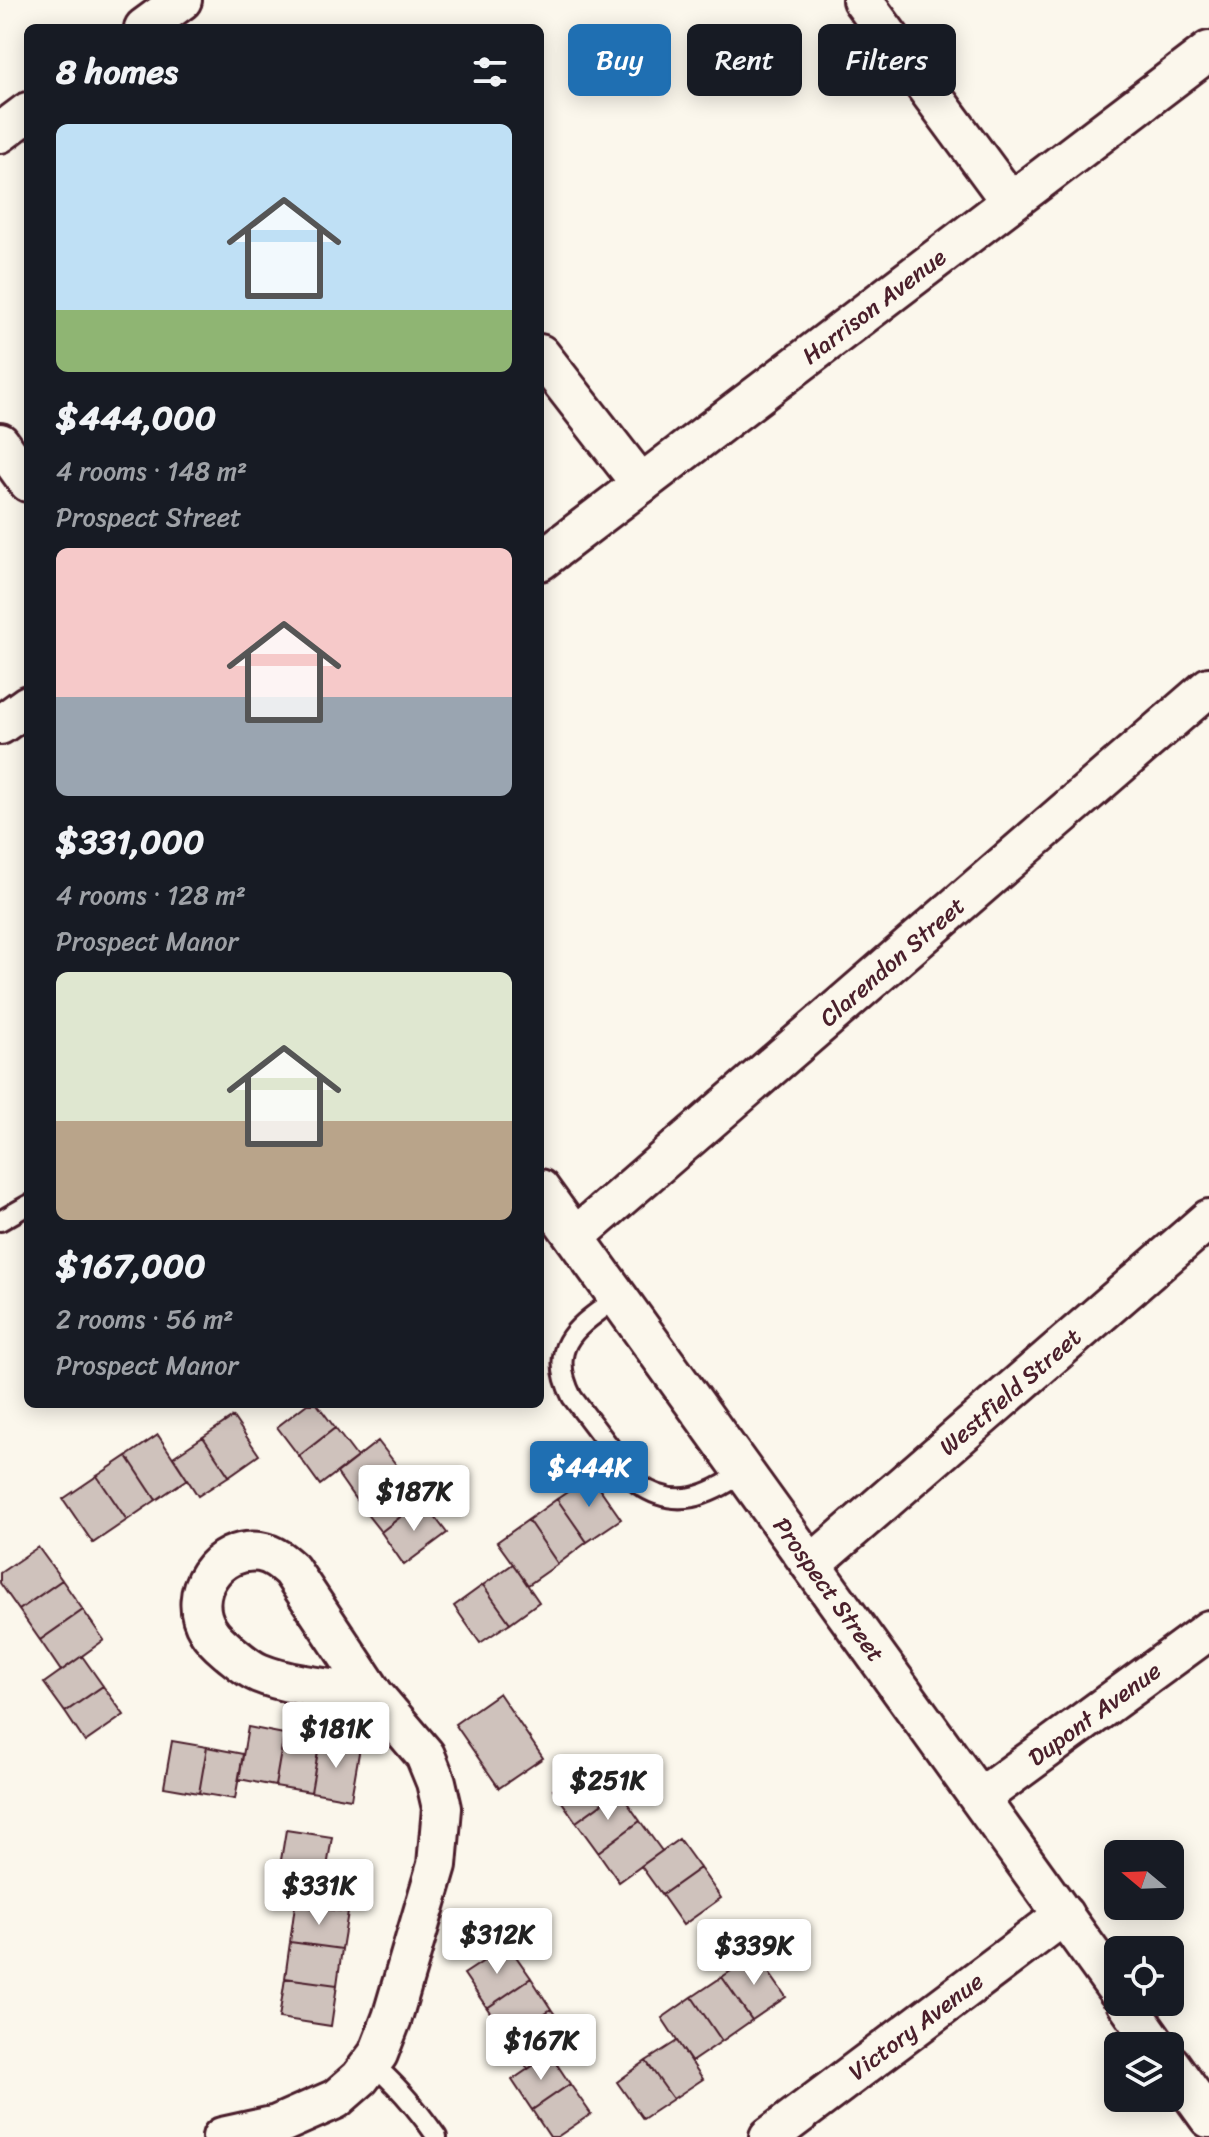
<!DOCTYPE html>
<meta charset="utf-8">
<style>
body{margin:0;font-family:Sriracha,sans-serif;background:#20242c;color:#f1f3f6;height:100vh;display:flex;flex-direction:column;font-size:30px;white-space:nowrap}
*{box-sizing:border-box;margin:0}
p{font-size:26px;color:#9ea1a6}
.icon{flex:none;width:44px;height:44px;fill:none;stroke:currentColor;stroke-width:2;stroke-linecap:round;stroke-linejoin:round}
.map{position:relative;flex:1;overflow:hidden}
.panel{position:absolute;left:24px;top:24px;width:520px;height:1384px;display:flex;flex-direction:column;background:#171b24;border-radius:12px;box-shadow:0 4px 20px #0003}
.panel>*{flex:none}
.top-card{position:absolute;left:568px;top:24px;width:520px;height:72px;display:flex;gap:16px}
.needle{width:52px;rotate:289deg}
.fabs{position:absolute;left:1104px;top:1840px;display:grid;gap:16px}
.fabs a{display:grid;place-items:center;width:80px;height:80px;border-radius:12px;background:#171b24;box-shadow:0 4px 20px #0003;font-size:40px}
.price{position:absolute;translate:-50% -68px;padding:0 18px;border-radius:8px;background:#fff;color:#222;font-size:26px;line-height:52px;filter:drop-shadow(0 2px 4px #0008)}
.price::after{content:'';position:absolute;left:50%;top:48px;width:24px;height:18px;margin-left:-12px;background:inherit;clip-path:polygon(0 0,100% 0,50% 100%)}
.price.active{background:#1f6fb2;color:#fff}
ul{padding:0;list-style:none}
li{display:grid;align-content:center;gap:16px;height:424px;padding:0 32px}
li span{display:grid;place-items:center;height:248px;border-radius:12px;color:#555}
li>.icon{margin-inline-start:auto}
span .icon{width:144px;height:144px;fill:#fffc;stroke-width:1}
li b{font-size:34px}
h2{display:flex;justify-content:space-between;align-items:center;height:96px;padding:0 32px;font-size:34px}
.pill{padding:0 28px;border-radius:12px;background:#171b24;box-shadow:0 4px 20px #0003;font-size:28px;line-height:72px}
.pill.active{background:#1f6fb2;color:#fff}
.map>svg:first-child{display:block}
</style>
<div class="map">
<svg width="1209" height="2137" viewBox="0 0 1209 2137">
<rect width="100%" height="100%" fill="#fbf7ec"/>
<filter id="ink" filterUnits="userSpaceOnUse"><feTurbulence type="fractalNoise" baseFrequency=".0125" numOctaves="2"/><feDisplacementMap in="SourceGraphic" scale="16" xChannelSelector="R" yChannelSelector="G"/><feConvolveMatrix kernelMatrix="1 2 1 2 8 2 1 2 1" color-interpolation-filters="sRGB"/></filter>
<g filter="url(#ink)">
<!-- building -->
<path fill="#cfc2bc" stroke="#4a1f2b" stroke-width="2" d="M307,1404h10l18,24 -36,28 -22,-29z
M233,1417l26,38 -30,21 -26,-39z
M335,1428l22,29 -37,28 -21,-29z
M158,1435l29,44 -31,21 -29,-44z
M203,1437l26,39 -31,20 -25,-39z
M378,1441l23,30 -43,32 -21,-30z
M127,1456l29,44 -29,20 -30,-44z
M401,1471l21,29 -41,32 -23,-29z
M97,1476l30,44 -34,23 -30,-44z
M591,1476l30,43 -34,23 -30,-43z
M557,1499l30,43 -29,22 -30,-44z
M422,1500l25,33 -43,32 -23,-33z
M528,1520l30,44 -30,21 -31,-43z
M38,1547l24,33 -43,30 -19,-27v-10z
M513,1564l26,38 -29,21 -27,-38z
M62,1580l21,30 -43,30 -21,-30z
M483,1585l27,38 -30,20 -26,-37z
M83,1610l21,30 -43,31 -21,-31z
M82,1656l21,30 -38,26 -21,-29z
M103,1686l21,29 -39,27 -20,-30z
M499,1693l44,65 -44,30 -44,-64z
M248,1727l36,7 -9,52 -36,-7z
M284,1734l36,6 -9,52 -36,-6z
M320,1740l40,7 -9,52 -40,-7z
M172,1741l35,6 -8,46 -35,-6z
M207,1747l36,7 -8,45 -36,-6z
M595,1758l24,33 -43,31 -23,-33z
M619,1791l21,30 -42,31 -22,-30z
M640,1821l22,30 -43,31 -21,-30z
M286,1830l46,7 -6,36 -46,-7z
M679,1839l21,29 -38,27 -21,-29z
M280,1866l46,7 -5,36 -46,-7z
M700,1868l21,30 -38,27 -21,-30z
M295,1905l53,7 -6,37 -52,-7z
M290,1942l52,7 -5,36 -52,-7z
M508,1945l23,33 -44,30 -23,-34z
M756,1954l30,43 -34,23 -30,-43z
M722,1977l30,43 -30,21 -30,-44z
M285,1978l52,7 -6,41 -52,-8z
M531,1978l20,31 -44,29 -20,-30z
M692,1997l30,44 -31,21 -29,-44z
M551,2009l21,30 -44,30 -21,-31z
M677,2041l26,38 -30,20 -27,-38z
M550,2054l20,30 -38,26 -20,-30z
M646,2061l27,38 -30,20 -26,-37z
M570,2084l21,30 -34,23h-7l-18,-27z"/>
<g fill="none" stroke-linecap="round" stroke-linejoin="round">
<!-- service casing -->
<g stroke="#4a1f2b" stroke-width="24">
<path id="service" d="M0,1221l28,-16
M618,1297c-39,29 -73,47 -46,100l66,87c38,27 71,12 106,-12
M371,2063c26,21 47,47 66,74"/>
</g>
<!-- minor casing -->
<g stroke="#4a1f2b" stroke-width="44">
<g id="minor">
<path d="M862,0l148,201"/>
<path d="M144,28l38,-28"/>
<path d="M0,133l28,-21"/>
<path d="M540,354l101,130"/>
<path d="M0,443l28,39"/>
<path id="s1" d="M540,561l669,-510"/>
<path d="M0,725l28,-20"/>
<path id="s2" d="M540,1189l578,802"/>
<path id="s3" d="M575,1237l634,-550"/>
<path id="s4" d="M811,1565l398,-346"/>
<path id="s5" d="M980,1798l229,-168"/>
<path d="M1126,2002l31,44"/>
<path d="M1170,2064l39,54"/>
<path d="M222,2137l55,-12 59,-26 24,-21 18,-24 14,-36 45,-153 5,-57 -6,-26 -11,-27 -51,-60 -83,-125c-9,-8 -18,-16 -31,-18 -42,-6 -75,41 -52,78 5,9 14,16 21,22 10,8 18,16 30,21 34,14 79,16 115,22"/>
<path id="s6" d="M769,2137l295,-222"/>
</g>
</g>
<!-- service -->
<use href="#service" stroke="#fbf7ec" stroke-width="18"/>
<!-- minor -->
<use href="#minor" stroke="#fbf7ec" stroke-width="38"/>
</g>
</g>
<g text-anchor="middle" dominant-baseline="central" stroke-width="6" stroke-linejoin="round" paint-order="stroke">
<!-- street labels -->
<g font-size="24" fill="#4a1f2b" stroke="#fbf7ec">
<text stroke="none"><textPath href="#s1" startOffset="420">Harrison Avenue</textPath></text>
<text stroke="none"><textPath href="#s3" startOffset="420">Clarendon Street</textPath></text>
<text stroke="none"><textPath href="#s4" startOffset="264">Westfield Street</textPath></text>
<text stroke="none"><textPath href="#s2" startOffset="494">Prospect Street</textPath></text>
<text stroke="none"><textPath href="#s5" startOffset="142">Dupont Avenue</textPath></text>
<text stroke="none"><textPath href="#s6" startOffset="184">Victory Avenue</textPath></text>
</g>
</g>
</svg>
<div class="fabs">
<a><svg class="needle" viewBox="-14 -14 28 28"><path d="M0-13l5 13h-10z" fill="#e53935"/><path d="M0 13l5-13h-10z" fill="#9ea1a6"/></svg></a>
<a><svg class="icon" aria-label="locate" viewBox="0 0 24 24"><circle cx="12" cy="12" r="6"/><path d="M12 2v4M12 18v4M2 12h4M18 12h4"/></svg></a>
<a><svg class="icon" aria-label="layers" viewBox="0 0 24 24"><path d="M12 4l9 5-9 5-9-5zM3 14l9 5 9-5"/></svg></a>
</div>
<b class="price active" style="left:589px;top:1509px">$444K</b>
<b class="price" style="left:414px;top:1533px">$187K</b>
<b class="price" style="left:336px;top:1770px">$181K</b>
<b class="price" style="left:608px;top:1822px">$251K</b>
<b class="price" style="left:319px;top:1927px">$331K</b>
<b class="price" style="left:497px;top:1976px">$312K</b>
<b class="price" style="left:754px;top:1987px">$339K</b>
<b class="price" style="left:541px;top:2082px">$167K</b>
<div class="top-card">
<a class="pill active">Buy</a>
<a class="pill">Rent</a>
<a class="pill">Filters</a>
</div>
<section class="panel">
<h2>8 homes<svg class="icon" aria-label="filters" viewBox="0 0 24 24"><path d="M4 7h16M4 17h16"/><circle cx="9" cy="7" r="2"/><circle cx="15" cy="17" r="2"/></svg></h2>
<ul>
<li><span style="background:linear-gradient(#bfe0f5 75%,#8fb573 0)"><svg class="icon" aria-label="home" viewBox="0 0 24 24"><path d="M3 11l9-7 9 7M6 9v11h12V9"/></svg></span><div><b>$444,000</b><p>4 rooms · 148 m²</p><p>Prospect Street</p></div></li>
<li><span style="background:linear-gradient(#f6c9c9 60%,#9aa5b1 0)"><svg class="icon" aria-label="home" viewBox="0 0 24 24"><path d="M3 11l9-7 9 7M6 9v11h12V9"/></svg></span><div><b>$331,000</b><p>4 rooms · 128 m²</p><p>Prospect Manor</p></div></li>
<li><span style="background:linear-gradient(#dfe7d0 60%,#b9a48a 0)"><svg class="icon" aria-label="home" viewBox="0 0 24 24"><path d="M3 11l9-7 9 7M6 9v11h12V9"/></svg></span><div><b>$167,000</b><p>2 rooms · 56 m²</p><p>Prospect Manor</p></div></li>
</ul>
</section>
</div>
